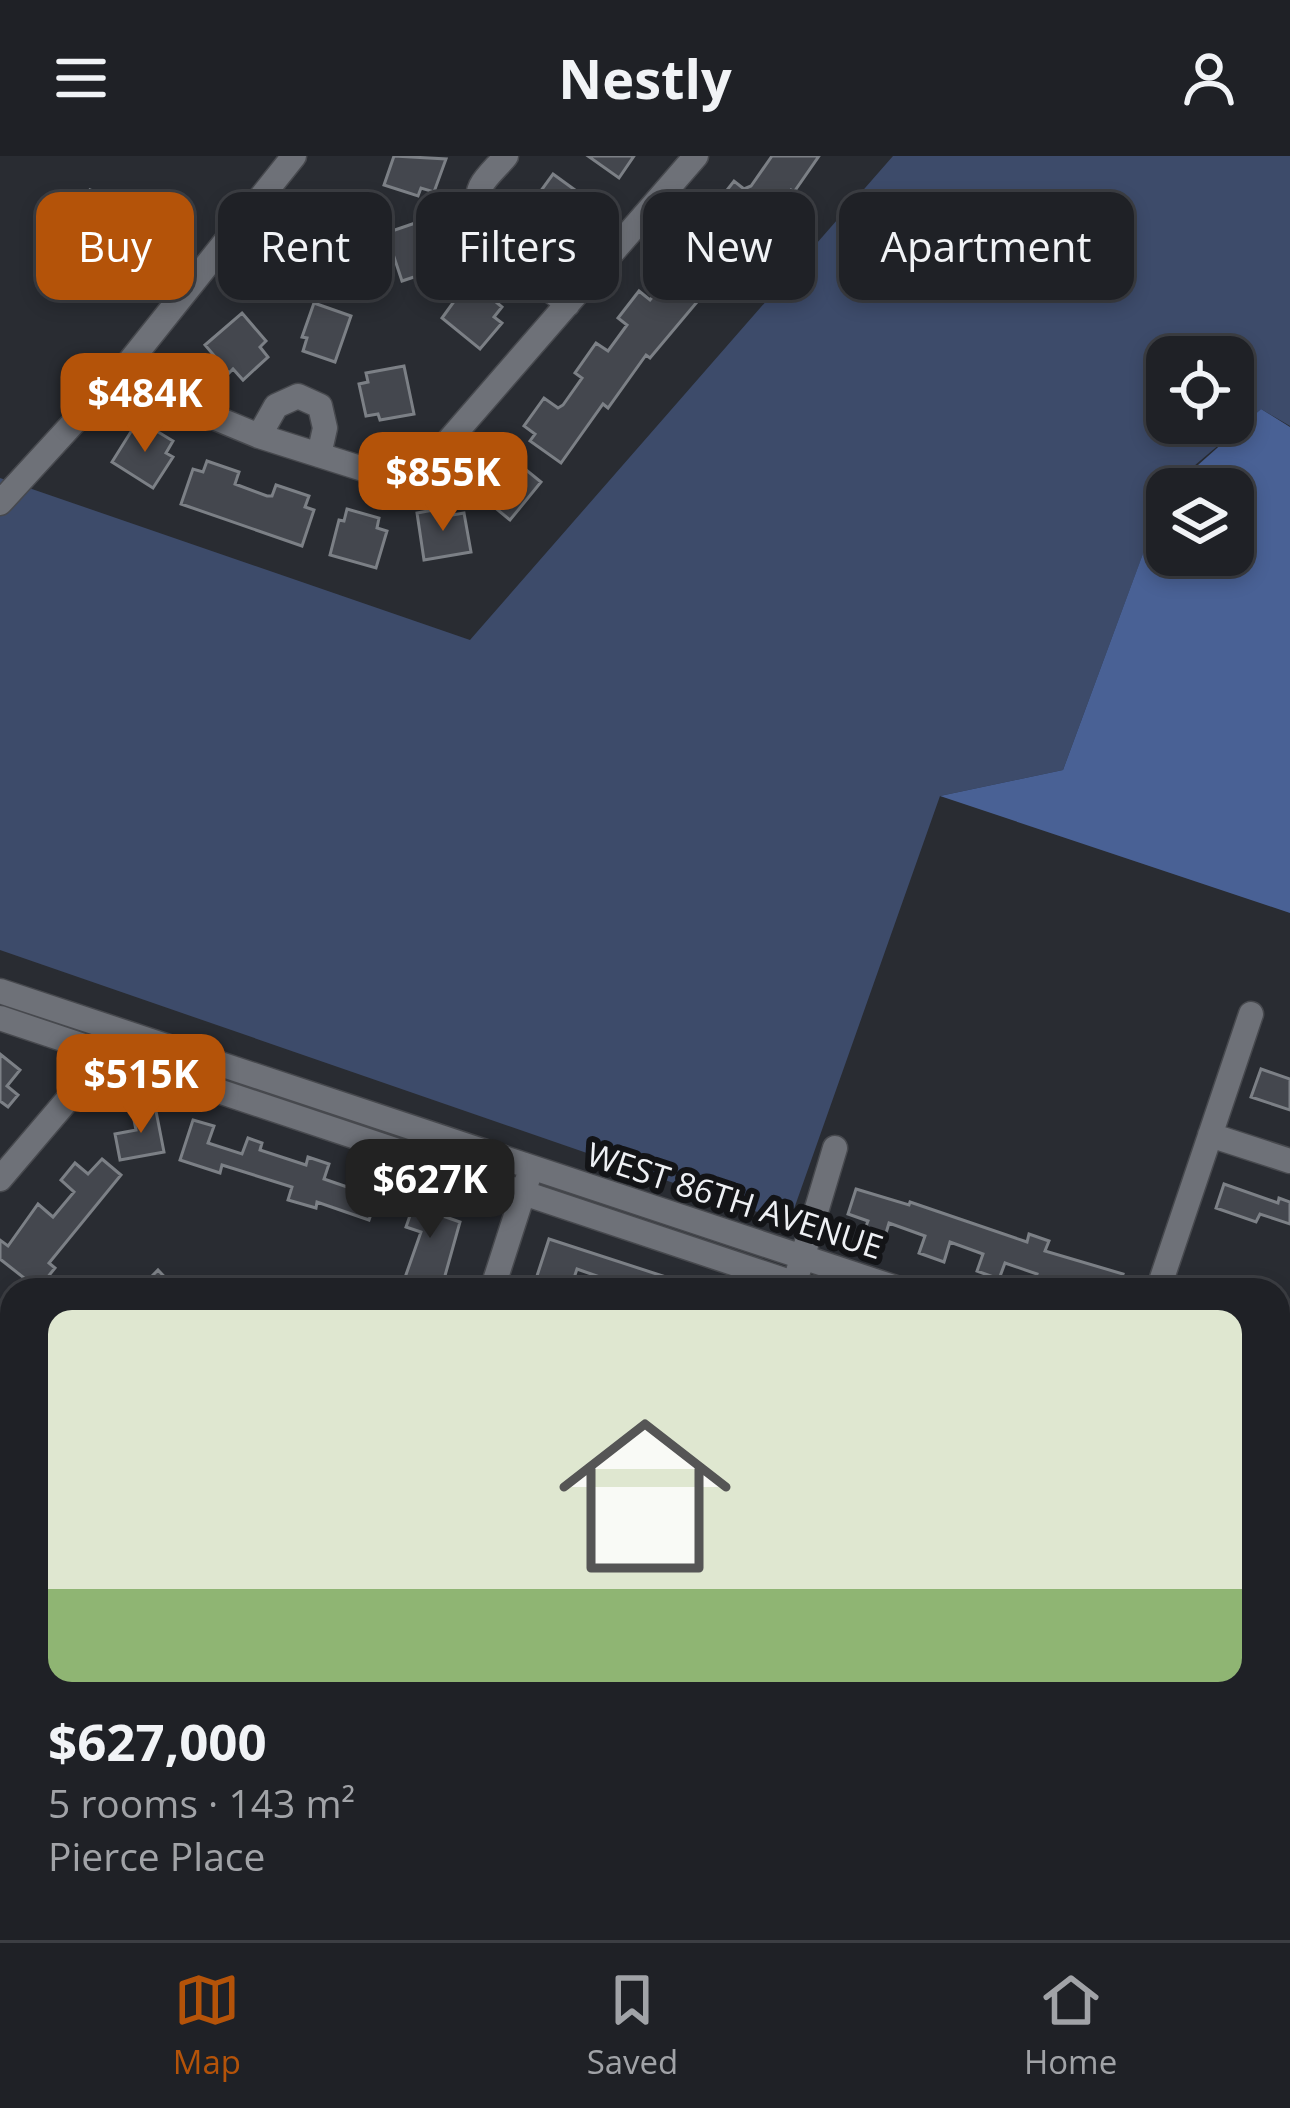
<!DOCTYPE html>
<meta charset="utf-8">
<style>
body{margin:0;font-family:"Open Sans",sans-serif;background:#27292e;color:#f1f3f6;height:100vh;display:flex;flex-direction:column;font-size:45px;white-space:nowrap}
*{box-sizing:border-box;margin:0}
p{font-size:39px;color:#a1a3a7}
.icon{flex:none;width:66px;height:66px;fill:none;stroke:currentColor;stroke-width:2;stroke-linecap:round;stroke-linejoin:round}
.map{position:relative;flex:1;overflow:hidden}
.drawer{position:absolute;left:0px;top:1122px;width:1290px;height:663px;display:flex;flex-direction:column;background:#1f2126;border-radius:36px 36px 0 0;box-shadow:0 6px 18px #0003,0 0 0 3px #3c3e43}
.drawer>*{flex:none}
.banner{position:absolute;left:36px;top:36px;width:1218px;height:108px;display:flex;gap:24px}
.controls{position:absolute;left:1146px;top:180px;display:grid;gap:24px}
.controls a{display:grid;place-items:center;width:108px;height:108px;border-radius:24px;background:#1f2126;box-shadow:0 6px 18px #0003,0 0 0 3px #3c3e43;font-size:60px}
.price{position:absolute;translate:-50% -102px;padding:0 27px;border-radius:24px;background:#b45309;color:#fff;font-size:39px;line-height:78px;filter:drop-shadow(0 3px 6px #0008)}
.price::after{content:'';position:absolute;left:50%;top:72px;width:36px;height:27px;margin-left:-18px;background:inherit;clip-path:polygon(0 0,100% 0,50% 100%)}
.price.on{background:#222;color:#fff}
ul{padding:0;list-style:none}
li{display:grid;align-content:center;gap:24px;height:636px;padding:0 48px}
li+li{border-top:3px solid #3c3e43}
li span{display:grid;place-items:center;height:372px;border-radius:24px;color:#555}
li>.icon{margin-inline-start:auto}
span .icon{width:216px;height:216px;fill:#fffc;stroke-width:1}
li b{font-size:51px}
.pill{padding:0 42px;border-radius:24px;background:#1f2126;box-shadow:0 6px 18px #0003,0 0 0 3px #3c3e43;font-size:42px;line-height:108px}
.pill.on{background:#b45309;color:#fff}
header{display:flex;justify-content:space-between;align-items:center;height:156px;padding:0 48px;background:#1f2126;font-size:54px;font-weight:700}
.tab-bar{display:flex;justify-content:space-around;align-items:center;height:168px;border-top:3px solid #3c3e43;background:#1f2126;font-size:33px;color:#a1a3a7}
.tab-bar a{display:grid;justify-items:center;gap:6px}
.tab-bar .on{color:#b45309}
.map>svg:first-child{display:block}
</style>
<header><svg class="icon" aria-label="menu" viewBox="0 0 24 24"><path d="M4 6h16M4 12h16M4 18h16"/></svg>Nestly<svg class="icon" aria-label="person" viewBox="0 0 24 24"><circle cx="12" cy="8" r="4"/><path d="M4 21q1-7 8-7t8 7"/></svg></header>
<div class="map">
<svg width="1290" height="1784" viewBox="0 0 1290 1784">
<rect width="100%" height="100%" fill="#292c32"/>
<!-- green -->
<path fill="#3d4b6a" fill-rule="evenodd" d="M893,0h397v270l-29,-17 -94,80 -104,281 -123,26 -151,427 -789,-273v-472l470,162zM1167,201h66v66h-66z"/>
<!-- forest -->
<path fill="#496195" d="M1261,253l29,18v486l-350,-117 123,-26 102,-276 2,61h66v-66h-62z"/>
<!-- building -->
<path fill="#44474e" stroke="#7c8086" stroke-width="3" d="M394,0l52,3 -12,33 -13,-4 -3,8 -34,-11z
M588,0h46l-15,22z
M772,0h47l-25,36 -3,-2 -141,168 -4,-3 -38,53 -5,-4 -42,59 -31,-22 5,-7 -11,-8 20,-28 14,10 5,-3 19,-27 -7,-5 21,-30 12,8 19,-26 -9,-7 21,-27 11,9 4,-5 20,-24 -9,-8 22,-27 10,8 5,-4 20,-24 -9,-8 21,-27 10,8 7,-3z
M553,18l40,29 -24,32 -8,-5 -6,9 -28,-20 10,-13 -5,-3z
M90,34l25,9 -13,37 -3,13 4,2 -7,21 -20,-6 15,-50 -9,-3z
M424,64l-3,8 14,-5 11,32 -12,4 4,10 -36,12 -16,-48z
M476,129l26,22 -8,10 8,6 -22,26 -38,-31 21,-29 6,5z
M314,147l37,13 -16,46 -32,-11 4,-13 -5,-1z
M242,157l24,28 -6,6 8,10 -25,23 -10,-11 -4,4 -24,-28z
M404,210l10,48 -34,6 -2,-6 -12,2 -7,-32 9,-2 -2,-9z
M145,268l28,17 -7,12 7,4 -20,31 -41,-26 20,-32 6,4z
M497,299l12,10 5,-5 27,22 -31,38 -28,-23 5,-7 -12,-9z
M207,305l32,11 -4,12 32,12h5l4,-11 33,11 -4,11 9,3 -12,36 -121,-42 12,-35 10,3z
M450,351l2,8 12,-2 7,39 -47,8 -7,-47z
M347,353l32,9 -2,10 10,3 -11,37 -46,-13 9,-35 5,1z
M0,898l20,16 -13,16 11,9 -10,12 -8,-6z
M1261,913l29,10v31l-39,-13z
M155,950l9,46 -44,8 -5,-26 21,-4 -4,-20z
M193,964l21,6 -6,17 34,11 6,-16 14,5 -2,7 46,15 2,-8 21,7 -5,15 32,11 5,-15 21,7 -13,38 -52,-18 -1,6 -28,-8 4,-13 -70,-22 -2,8 -40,-13z
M102,1003l19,16 -72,88 6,5 -17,21 -38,-30v-19l8,6 30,-42 15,13 21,-25 -13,-12 14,-17 13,11z
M1224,1028l54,19 1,-5 11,4v22l-30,-10 -4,8 -40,-14z
M420,1031l27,9 -7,19 20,7 -19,68 -39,-4 19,-54 -15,-5z
M856,1033l53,16 1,-3 117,40 2,-8 20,7 -4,10 78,23 -6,16h-86l6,-16 -32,-11 -6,16 -22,-8 6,-17 -33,-12 -6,20 -25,-9 6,-17 -36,-13 -5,17 -21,-6 5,-13 -20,-7z
M549,1083l120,39 -4,12h-28l-60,-21 -7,21 -35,-8z
M158,1114l19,20h-39z"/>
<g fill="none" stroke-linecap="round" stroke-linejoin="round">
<!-- minor casing -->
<g stroke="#47494e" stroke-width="27">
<path id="minor" d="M506,0c-7,9 -20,20 -25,30 -21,47 56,92 87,118
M131,204l70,52 58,24 120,38 26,-4 33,-17 258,-297
M259,280l17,-30 22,-10 22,10 5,22 -6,27
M0,347l131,-143 163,-204
M0,835l902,299
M0,862l814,272
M1210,979l80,26
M0,1023l115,-135
M798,1116l37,-124
M492,1134l36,-112
M1158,1134l93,-276
M1278,1257l12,4
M0,1280l12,4
M1278,1291l12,5
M0,1571l12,4
M1102,1773l34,11
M260,1784l3,-11
M553,1784l4,-11
M930,1784l3,-11
M958,1784l4,-11"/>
</g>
<!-- minor -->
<use href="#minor" stroke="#6e7178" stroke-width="24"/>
</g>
<g text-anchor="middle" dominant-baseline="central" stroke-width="12" stroke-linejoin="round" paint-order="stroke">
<!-- street labels -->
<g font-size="33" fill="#eef0f4" stroke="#131417">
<text transform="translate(735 1044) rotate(18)">WEST 86TH AVENUE</text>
</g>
</g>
</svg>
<div class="controls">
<a><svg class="icon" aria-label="locate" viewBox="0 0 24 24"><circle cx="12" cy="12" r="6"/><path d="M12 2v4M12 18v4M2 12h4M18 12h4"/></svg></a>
<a><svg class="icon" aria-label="layers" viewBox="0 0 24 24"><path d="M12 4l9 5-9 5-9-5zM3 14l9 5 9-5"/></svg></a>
</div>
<b class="price" style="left:145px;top:299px">$484K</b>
<b class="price" style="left:443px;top:378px">$855K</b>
<b class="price" style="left:141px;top:980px">$515K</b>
<b class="price on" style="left:430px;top:1085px">$627K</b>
<div class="banner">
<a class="pill on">Buy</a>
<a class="pill">Rent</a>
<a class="pill">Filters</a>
<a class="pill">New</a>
<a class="pill">Apartment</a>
</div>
<section class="drawer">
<ul>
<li><span style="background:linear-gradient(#dfe7d0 75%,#8fb573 0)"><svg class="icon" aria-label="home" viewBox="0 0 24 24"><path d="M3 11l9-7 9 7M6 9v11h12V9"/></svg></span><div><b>$627,000</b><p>5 rooms · 143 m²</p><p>Pierce Place</p></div></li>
</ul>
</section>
</div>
<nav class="tab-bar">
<a class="on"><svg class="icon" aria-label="map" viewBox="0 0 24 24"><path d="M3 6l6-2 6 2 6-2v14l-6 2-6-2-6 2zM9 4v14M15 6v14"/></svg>Map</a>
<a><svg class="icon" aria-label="saved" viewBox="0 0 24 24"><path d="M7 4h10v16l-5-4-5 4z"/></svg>Saved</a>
<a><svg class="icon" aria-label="home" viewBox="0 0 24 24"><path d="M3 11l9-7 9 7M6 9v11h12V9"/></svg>Home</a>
</nav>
